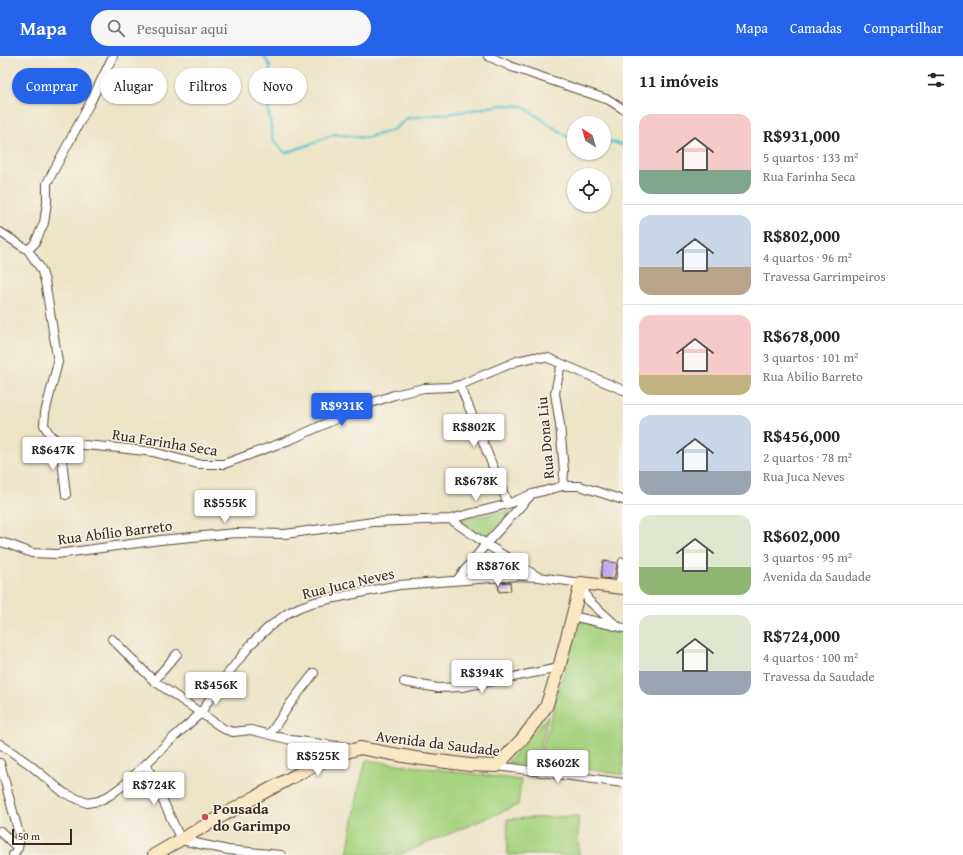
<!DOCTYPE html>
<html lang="pt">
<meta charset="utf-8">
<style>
body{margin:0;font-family:"Gentium Book Plus",serif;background:#f6f6f6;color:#222;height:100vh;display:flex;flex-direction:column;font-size:15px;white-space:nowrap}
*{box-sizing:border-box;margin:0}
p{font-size:13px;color:#767676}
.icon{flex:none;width:22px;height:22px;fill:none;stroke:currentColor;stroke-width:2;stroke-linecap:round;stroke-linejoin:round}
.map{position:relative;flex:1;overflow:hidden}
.sheet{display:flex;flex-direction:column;background:#fff;width:340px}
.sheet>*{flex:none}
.banner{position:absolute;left:12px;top:12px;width:380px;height:36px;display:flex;gap:8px}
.needle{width:26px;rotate:323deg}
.buttons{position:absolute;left:567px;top:60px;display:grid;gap:8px}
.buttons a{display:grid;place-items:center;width:44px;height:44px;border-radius:50%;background:#fff;box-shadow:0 1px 3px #0004;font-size:20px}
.scale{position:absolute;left:12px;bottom:10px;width:60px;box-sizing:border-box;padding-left:4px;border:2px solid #3b2a1e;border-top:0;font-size:11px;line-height:14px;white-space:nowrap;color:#3b2a1e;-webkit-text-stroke:3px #f7f3e8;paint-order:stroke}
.price{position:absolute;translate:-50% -34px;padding:0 9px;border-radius:4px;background:#fff;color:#222;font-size:13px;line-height:26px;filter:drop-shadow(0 1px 2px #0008)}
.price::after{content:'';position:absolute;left:50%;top:24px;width:12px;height:9px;margin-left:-6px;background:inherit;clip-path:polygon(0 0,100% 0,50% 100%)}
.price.on{background:#2563eb;color:#fff}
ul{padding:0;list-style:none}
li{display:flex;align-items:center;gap:12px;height:100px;padding:0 16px}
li+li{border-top:1px solid #e0e0e0}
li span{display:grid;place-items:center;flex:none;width:112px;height:80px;border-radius:12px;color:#555}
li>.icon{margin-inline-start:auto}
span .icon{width:48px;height:48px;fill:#fffc;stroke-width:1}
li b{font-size:17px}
h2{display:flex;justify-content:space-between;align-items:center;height:48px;padding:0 16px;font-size:17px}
.pill{padding:0 14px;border-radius:18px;background:#fff;box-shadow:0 1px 3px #0004;font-size:14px;line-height:36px}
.pill.on{background:#2563eb;color:#fff}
header{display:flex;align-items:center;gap:24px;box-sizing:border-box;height:56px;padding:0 20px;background:#2563eb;color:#fff}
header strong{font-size:19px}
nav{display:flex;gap:22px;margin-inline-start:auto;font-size:14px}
.search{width:280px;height:36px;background:#f6f6f6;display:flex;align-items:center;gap:10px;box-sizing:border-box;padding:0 14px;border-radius:22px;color:#767676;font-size:15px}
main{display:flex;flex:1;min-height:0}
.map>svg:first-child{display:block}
</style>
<header>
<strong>Mapa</strong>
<div class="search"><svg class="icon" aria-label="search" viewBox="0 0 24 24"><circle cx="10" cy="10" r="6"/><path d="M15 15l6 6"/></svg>Pesquisar aqui</div>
<nav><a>Mapa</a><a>Camadas</a><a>Compartilhar</a></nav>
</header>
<main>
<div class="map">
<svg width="623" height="799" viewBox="0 0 623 799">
<rect width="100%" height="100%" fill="#f7f3e8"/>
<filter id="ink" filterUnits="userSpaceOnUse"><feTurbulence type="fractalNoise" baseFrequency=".025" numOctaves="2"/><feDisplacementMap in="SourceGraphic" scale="8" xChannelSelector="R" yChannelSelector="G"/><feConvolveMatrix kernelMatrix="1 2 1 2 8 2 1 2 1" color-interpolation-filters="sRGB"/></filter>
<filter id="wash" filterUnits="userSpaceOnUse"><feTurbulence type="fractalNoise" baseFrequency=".012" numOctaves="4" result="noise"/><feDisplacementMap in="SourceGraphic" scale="16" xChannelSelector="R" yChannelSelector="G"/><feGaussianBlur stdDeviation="0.9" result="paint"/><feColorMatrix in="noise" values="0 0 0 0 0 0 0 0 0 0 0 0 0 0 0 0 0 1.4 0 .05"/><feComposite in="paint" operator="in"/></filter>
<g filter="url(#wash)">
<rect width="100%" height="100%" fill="#ede4c6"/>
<!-- green -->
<path fill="#a6d37f" stroke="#707e4e" d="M510,455l-25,28 -27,-19z
M578,564l45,15v140l-84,-14z
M548,660l-12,50 -29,-3z
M366,704l155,20 -3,25 -119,50 -52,-1 12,-67z
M578,760l1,39h-71l-1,-36z"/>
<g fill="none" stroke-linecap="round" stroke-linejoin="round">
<!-- stream -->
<path stroke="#54c2ca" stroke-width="2.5" d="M264,0l6,10 -3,37 6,36 12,14 26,-9 23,-10 31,4 28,-8 15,-12 46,-5 47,-8 21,1 46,31h6
M604,84l19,5"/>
</g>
<g id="blocks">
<!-- building -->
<path fill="#c1adee" d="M603,505l14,2 -3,16 -13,-1z
M510,526l1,9 -12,1 -1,-9z"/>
</g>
</g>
<g filter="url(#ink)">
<use href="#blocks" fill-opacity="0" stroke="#564637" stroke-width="1"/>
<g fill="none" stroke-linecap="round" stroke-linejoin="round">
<!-- street casing -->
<g stroke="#564637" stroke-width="10">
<path id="street" d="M488,0l24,11 97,33 14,9
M0,176l28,18 13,19 4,12 13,81 -13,51 -1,12 6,10 10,8
M28,194l7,-7 9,-20 3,-20v-20l43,-80 23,-47
M561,308l-6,29 5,32 4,46 -1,15
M460,329l48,119
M60,387l59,5 34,4 45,12h26l68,-25 79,-36 23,-8 30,-7 27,-1 9,-2 57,-24 18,-4 13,1 75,32
M60,387l6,52
M450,463l36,25 52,33
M0,486l11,3 21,8 25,1 103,-14 76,-7 49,1 88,-12 77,-3 58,-15 24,-10 31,-8h17l43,14
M457,524l29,-36 44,-48
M619,532l4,-26
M572,560l44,10
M112,583l42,42 70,48 9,3 18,-2 40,10 62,8
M154,625l23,-27
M404,626l34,6 24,-1 97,-19
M270,678l20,-30 24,-31
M0,688l29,20 35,29 23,10 12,-2 11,-6 15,-11 50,-48 26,-23 14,-23 37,-47 17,-16 19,-14 12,-6 15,-5 84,-17 119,-9 21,1 42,6 7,17 29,26 6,2
M0,707l20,75 -2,10 -5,7
M146,708l35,76 47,10 53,5
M497,710l126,17
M0,775l18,17"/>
</g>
<!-- secondary casing -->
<g stroke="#564637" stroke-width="14">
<path id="secondary" d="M154,799l103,-59 73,-39 30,-9 55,10 55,7 27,1 26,-28 23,-31 13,-39 22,-85 42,5"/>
</g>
<!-- street -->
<use href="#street" stroke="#fff" stroke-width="8"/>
<!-- secondary -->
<use href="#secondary" stroke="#fae7c3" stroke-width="12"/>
</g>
</g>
<!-- markers -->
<circle fill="#d1495b" stroke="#f7f3e8" stroke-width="1.5" cx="205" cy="761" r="4"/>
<g text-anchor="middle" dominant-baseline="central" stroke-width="3" stroke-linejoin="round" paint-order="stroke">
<!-- street labels -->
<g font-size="15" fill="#3b2a1e" stroke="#f7f3e8">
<text transform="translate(545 382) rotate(-95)">Rua Dona Liu</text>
<text transform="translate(165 386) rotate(9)">Rua Farinha Seca</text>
<text transform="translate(115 476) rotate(-7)">Rua Abílio Barreto</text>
<text transform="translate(348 527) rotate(-13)">Rua Juca Neves</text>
<text transform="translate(438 687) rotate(7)">Avenida da Saudade</text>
</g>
<!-- poi labels -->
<g font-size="15" font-weight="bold" fill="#3b2a1e" stroke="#f7f3e8" text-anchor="start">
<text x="213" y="752">Pousada<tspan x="213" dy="17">do Garimpo</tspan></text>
</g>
</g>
</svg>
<div class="buttons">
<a><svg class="needle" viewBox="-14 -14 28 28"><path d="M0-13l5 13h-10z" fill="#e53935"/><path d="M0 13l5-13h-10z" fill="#767676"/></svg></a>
<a><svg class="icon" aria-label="locate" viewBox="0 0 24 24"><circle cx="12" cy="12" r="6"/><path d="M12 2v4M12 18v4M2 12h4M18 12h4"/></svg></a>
</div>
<div class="scale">50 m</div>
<b class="price on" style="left:342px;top:371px">R$931K</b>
<b class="price" style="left:474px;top:392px">R$802K</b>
<b class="price" style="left:53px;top:415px">R$647K</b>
<b class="price" style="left:476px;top:446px">R$678K</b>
<b class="price" style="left:225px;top:468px">R$555K</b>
<b class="price" style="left:498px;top:531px">R$876K</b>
<b class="price" style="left:482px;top:638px">R$394K</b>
<b class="price" style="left:216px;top:650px">R$456K</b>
<b class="price" style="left:318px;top:721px">R$525K</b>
<b class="price" style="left:558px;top:728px">R$602K</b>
<b class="price" style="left:154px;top:750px">R$724K</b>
<div class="banner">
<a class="pill on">Comprar</a>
<a class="pill">Alugar</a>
<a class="pill">Filtros</a>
<a class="pill">Novo</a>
</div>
</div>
<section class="sheet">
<h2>11 imóveis<svg class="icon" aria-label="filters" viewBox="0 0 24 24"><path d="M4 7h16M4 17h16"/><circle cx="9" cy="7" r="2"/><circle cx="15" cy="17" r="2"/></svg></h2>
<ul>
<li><span style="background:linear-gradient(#f6c9c9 70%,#7fa58c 0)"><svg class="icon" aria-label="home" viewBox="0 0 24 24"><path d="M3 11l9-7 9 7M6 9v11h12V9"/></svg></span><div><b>R$931,000</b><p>5 quartos · 133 m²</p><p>Rua Farinha Seca</p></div></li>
<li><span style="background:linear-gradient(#c9d6e8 65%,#b9a48a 0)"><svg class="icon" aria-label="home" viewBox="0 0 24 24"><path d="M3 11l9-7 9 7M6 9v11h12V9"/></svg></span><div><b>R$802,000</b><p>4 quartos · 96 m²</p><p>Travessa Garrimpeiros</p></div></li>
<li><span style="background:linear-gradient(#f6c9c9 75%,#c2b280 0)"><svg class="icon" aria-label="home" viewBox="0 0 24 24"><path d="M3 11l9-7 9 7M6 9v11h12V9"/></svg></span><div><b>R$678,000</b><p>3 quartos · 101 m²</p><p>Rua Abilio Barreto</p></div></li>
<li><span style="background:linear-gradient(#c9d6e8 70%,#9aa5b1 0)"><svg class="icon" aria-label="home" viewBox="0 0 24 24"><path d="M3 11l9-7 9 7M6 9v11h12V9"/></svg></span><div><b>R$456,000</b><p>2 quartos · 78 m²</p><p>Rua Juca Neves</p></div></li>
<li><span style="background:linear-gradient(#dfe7d0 65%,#8fb573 0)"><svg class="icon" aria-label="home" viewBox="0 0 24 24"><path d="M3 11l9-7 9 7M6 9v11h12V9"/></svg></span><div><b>R$602,000</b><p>3 quartos · 95 m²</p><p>Avenida da Saudade</p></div></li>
<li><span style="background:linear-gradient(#dfe7d0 70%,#9aa5b1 0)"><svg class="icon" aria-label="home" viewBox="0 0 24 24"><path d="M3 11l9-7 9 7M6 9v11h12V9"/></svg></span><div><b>R$724,000</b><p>4 quartos · 100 m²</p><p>Travessa da Saudade</p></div></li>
</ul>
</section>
</main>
